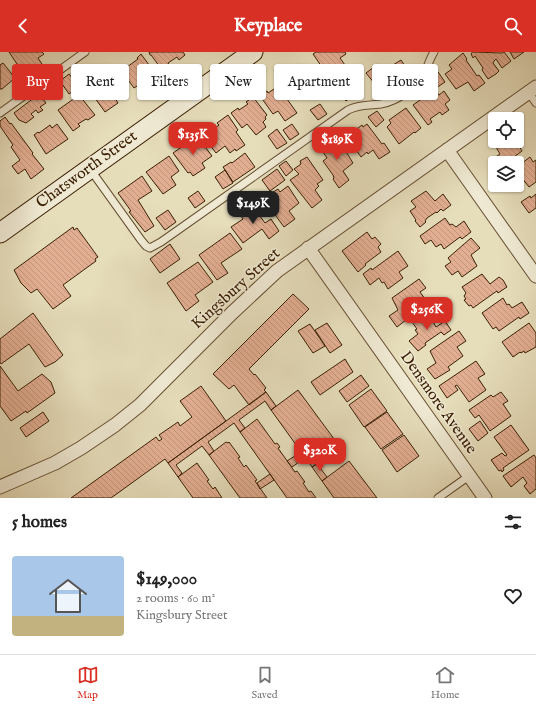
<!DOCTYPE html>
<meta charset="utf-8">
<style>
body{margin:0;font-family:"IM FELL English",serif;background:#f2f2f2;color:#222;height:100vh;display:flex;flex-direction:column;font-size:15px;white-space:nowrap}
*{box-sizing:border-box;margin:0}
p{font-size:13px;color:#767676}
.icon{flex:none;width:22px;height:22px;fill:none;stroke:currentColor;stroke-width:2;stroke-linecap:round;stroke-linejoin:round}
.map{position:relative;height:446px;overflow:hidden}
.drawer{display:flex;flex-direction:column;background:#fff;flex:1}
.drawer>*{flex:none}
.banner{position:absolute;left:12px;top:12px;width:512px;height:36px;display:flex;gap:8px}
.fabs{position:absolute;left:488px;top:60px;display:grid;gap:8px}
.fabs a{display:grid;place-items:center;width:36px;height:36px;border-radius:4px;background:#fff;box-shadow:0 1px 3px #0004;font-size:20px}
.price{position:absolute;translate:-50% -34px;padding:0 9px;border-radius:8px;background:#d93025;color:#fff;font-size:13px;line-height:26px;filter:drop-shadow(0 1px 2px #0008)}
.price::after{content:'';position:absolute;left:50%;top:24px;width:12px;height:9px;margin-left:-6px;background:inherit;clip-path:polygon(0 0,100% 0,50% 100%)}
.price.selected{background:#222;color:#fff}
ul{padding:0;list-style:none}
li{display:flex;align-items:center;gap:12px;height:100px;padding:0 12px}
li+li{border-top:1px solid #e0e0e0}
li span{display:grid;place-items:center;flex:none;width:112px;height:80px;border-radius:4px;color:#555}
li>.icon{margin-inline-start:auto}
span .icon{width:48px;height:48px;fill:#fffc;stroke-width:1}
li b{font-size:17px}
h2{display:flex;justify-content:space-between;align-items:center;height:48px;padding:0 12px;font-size:17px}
.chip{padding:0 14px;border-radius:4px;background:#fff;box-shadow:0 1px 3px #0004;font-size:14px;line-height:36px}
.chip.selected{background:#d93025;color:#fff}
header{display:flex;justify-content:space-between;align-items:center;height:52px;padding:0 12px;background:#d93025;color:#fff;font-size:18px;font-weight:700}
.menu{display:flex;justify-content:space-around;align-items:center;height:56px;border-top:1px solid #e0e0e0;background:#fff;font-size:11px;color:#767676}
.menu a{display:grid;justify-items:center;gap:2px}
.menu .selected{color:#d93025}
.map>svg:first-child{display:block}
</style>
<header><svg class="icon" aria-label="back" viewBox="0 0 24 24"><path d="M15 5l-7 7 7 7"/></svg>Keyplace<svg class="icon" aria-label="search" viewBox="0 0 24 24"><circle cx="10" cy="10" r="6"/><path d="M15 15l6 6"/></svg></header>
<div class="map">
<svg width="536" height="446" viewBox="0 0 536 446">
<defs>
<pattern id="building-back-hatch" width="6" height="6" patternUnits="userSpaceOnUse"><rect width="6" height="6" fill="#e2ae92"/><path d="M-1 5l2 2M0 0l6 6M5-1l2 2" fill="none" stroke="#c3957c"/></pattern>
</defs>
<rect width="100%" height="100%" fill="#e6ddbb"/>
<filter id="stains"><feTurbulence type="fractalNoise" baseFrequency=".005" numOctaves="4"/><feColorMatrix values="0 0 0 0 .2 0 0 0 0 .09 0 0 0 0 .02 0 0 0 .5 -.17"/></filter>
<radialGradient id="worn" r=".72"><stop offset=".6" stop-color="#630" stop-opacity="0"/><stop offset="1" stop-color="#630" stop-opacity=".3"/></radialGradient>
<!-- building -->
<path fill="url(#building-back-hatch)" stroke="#3b2004" d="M9,0h33l2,2 -6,4 4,6 -14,10 -5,-6 -2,2z
M149,0h34l2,3 -6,5 -2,-3 -9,6 2,3 -7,5 -12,-16h-1z
M316,0h29l1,2 -6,4 5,7 -11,8 -2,-4 -6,4 -13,-19z
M472,0l30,1 2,-1 7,9 -9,7 -6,-9 -2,2 -1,2 6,8 -3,3 -8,5 -6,-9 1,-2 -8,-12 -2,2 -2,-4 1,-1z
M510,0h14l-10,7z
M463,1l4,6 -1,1 11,16 2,-1 6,8 -11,8 -6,-9 -12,7 -11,-15 7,-5 -3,-4z
M141,2l14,19 -6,5 -2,-3 -9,7 2,2 -6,4 -11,-15 5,-4 -1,-2 11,-8 -1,-1z
M401,8l6,9 -5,3 6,8 -11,7 -1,-2 -4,3 -8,-11 5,-2 -4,-5z
M3,11l12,15 -13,11h-2v-24z
M82,12l7,11 -11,7 -7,-9z
M299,12l5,7 7,-4 12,16 -10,8 -2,-4 -7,5 -2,-3 -3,2 -13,-17z
M378,12l8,12 -11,8 -9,-11z
M107,19l13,20 -7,4 5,8 -13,9 -13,-18 3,-2 -5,-9z
M438,20l7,10 -9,6 -7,-10z
M69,22l10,13 -10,7 -9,-13z
M282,29l10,15 -5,3 10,14 -12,8 -7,-10 -5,3 -13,-18 7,-5 1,2 9,-6 -2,-2z
M348,32l7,10 -9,7 -8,-10z
M436,39l3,4 5,-4 6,9 -5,4 4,6 -7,5 -2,-3 -10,7 2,3 -4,3 -15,-20 17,-12 2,1z
M39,42l7,9 -6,4 3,3 -5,3 -2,-3 -5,4 3,3 -8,6 -7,-3 -5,-7z
M79,43l16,20 -7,5 -2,-1 -8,5 2,2 -7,5 -15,-21z
M253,45l14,18 -2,2 1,2 -3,3 3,5 -10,8 -9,-11 -5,4 -11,-15 7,-5 1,2 9,-6 -2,-2z
M320,52l7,10 -9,6 -8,-10z
M406,56l15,20 -6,5 -1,-1 -15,12 -12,-17 4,-4 -2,-3z
M377,59l7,9 -8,7 -8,-10z
M228,63l10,15 -2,2 9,13 -9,6 -1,-2 -5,4 -5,-7 -9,7 -13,-17 16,-11 -2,-2z
M5,65l5,7 1,-1 22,30 -1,1 12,15 -13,10 -6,-10 -7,5 -6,-8 8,-6 -9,-13 2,-2 -13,-19v-5z
M57,72l11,15 -22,15 -12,-19 4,-3 1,1 11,-8 2,3z
M292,72l7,10 -9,6 -7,-10z
M367,72l15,20 2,-1 6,9 -11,7 -6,-9 -5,4 -1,-2 -6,5 -10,-14 -3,2 -6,-9 10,-7 2,2 8,-6 1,2z
M277,77l10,14 -10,6 -9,-13z
M335,82l18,29 -10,8 6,9 -10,8 -6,-9 1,-1 -1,-3 -10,-14 4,-3 -4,-6 7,-5 -4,-6z
M518,82l6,8 -5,4 3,5 -16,12h-11v3l-4,-6 9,-6 -7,-12 2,-2 22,1v-6z
M197,84l15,20 -10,7 3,5 -12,8 -3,-4 -2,1 -15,-20z
M245,101l10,14 -22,15 -10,-15 8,-5 1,1z
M169,104l10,15 -8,6 5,8 -13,9 -17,-22z
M307,105l16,23 -6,4 2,2 -4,4 7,10 -10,8 -22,-28 9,-6 -5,-5 7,-5 -1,-3z
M530,105l3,5 3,-2v22l-7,5 -8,-10 -4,3v-13z
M286,109l7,9 -7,6 -7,-10z
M277,117l8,11 -15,11 -8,-11z
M225,118l8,13 -10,6 -8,-12z
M142,124l10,15 -14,9 16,26 -9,6 -16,-20 2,-1 -13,-18z
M288,134l11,17 -10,8 6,8 -11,8 -11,-15 2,-2 -7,-9 5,-4 -3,-3 8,-5 2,3z
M198,139l7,10 -10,7 -7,-10z
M426,139l9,10 8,-7 8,11 -8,6 -2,-2 -4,4 -1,-1 -9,6 -2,3 1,1 -6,5 -5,-6 1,-1 -6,-9 6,-4 -5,-6z
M536,142v14l-7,5 -8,-11 9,-6 1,2z
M251,152l14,19 6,-4 8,12 -10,8 -7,-10 -19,14 -12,-16 12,-8 -4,-6z
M168,158l8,12 -11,8 -9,-12z
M445,166l5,7 2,-1 4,3 8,-6 7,11 -9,7 -2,-2 -16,12 -3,-5 -5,3 -5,-7 -6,4 -5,-8z
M73,175l1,3 3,-2 21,29 -3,2 1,2 -33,24 8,11 -18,13 -16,-20 -6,4 -10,-10 -7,-13z
M367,180l5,7 3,-2 6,7 -3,3 3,5 -16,12 1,1 -8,7 -16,-21z
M230,181l12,16 -21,14 7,10 -11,7 -18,-25z
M471,186l9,10 -9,7 6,11 -15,11 -4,-6 -6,4 -7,-9 6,-4 -3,-4z
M170,192l10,15 -20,14 -10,-14z
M398,199l10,15 -9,6 4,6 -15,11 -4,-7 -2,1 -3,-5 -9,7 -7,-11 8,-6 1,2z
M198,210l15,20 -18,13 4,6 -13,10 -19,-28z
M482,222l8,10 9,-7 4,3 4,7 -9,6 -1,-2 -3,2 -21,15 -2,-3 -2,1 -5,-6 2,-1 -2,-3 2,-3 -4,-6z
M419,227l7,9 -6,4 10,14 -7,5 -3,-4 -3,2 -6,5h-2l2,2 -14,11 -8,-11 9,-6 -6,-12z
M293,242l16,15 -60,60 5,6 1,-1 11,14 -2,2 2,2 -17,13 -15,-20 -5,4 -16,-15z
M503,246l4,7 2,-1 3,4 10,-6 7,11 -9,6 -1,-2 -20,14 -3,-4 -3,2 -11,-16z
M427,259l9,16 9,-6 6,9 -7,5 -3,-3 -16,11 1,2 -8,6 -9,-10 9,-7 -3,-4 2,-1 -5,-7z
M33,261l30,42 -8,7 -10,5 -16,-23 -28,20 -1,-2v-23z
M327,271l15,22 -12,8 -15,-23z
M529,271l7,10v14l-11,6 -1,-2 -3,2 -1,-1 -7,5 -11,-15z
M310,272l15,22 -12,7 -15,-22z
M459,279l7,10 -9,6 6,9 -15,11 2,3 -15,9 -8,-10 9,-6 -6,-12z
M345,307l8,13 -33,23 -9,-13z
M476,309l9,13 -7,4 8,12 -17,12 -12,-17 -2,1 3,4 -11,8 -8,-12z
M0,314l18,25 24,-17 9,8 4,11 -28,20 -1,-2 -15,10 -11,-15z
M361,323l8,11 -22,16 -8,-11z
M201,334l25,35 -58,42 -3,-4 -54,39h-40l85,-61 3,4 3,-2 -3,-4 19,-13 2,4 12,-9 -12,-16z
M371,337l16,22 -23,16 -15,-22z
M298,338l42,57 -28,20 -41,-57z
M266,340l10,14 -5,4 -6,-9 -26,19 6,8 -5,4 -6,-9 -26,19 6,9 -5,4 -7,-9 -26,19 6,8 -4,4 -10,-14z
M501,340l7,9 -5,3 8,12 -21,15 -11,-16 -4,3 -6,-8 22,-15 2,2z
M43,360l6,9 -23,16 -6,-9z
M387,360l16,22 -22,15 -16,-22z
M257,367l18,25 2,-1 3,4 -2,1 17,24 2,-1 8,11 -2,1 6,9 2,-1 5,7h-29l-47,-66z
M480,369l8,12 -10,8 -9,-12z
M511,373l18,25 -26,18 1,2 -2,2 -1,-2 -2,1 -8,-11 11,-7 3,3 2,-1 -13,-18z
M404,383l15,21 -22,16 -15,-22z
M226,390l2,1 1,-1 11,15 -2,1 6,9 2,-2 11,15 -2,1 12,17h-27l-31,-43z
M301,400l4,6 -13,9 -5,-6z
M534,403l2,3v31l-6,5 -6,-8 3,-3 -4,-6 -12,10 -8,-11z
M349,409l28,37h-43l-12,-17z
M197,411l12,17 -2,1 6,8 2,-2 7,11h-29l-15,-21z
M317,412l10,13 -5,4 -10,-14z
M270,422l4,6 -14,9 -3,-6z"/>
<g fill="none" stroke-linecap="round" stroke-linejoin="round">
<!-- service casing -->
<g stroke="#664f32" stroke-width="9">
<path id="service" d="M529,41l7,10
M0,61l85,-61
M90,117l51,71 5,6 4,2 11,-6 187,-132c13,-6 20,-4 33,-6 17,-3 36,-17 44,-32 3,-6 5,-14 9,-20
M438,446l31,-22"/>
</g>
<!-- minor casing -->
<g stroke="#664f32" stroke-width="15">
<path id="minor" d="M447,98l89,126
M308,196l177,250
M0,435l55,-24 26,-15 34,-23 25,-20 92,-92 45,-42 259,-184"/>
</g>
<!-- secondary casing -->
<g stroke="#3b2004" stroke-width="21">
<path id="secondary" d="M0,181l253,-181"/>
</g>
<!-- service -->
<use href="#service" stroke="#efe9d3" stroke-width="7"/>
<!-- minor -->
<use href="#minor" stroke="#efe9d3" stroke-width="13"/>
<!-- secondary -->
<use href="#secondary" stroke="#efe9d3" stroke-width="19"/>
</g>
<g text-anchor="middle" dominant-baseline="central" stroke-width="3" stroke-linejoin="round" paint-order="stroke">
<!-- street labels -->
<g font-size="16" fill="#3b2004" stroke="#efe9d3">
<text transform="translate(87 118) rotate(-36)">Chatsworth Street</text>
<text transform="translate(236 237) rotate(-42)">Kingsbury Street</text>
<text transform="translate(438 351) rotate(55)">Densmore Avenue</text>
</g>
</g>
<rect width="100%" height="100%" filter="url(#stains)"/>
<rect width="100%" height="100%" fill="url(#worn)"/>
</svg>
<div class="fabs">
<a><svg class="icon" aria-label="locate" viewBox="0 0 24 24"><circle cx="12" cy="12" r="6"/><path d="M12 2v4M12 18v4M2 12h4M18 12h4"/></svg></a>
<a><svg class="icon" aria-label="layers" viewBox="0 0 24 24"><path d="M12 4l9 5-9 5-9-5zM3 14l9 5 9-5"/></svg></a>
</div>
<b class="price" style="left:193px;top:104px">$135K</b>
<b class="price" style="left:337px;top:109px">$189K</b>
<b class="price selected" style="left:253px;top:173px">$149K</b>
<b class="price" style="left:427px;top:279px">$256K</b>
<b class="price" style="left:320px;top:420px">$320K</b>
<div class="banner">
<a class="chip selected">Buy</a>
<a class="chip">Rent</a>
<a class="chip">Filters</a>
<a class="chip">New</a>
<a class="chip">Apartment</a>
<a class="chip">House</a>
</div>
</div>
<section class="drawer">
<h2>5 homes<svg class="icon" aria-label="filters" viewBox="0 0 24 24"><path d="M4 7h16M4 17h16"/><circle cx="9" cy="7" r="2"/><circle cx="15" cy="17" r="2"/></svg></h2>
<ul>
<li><span style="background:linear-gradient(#a9c7e8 75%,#c2b280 0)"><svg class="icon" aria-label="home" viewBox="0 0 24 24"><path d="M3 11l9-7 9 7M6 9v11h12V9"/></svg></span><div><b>$149,000</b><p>2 rooms · 60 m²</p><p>Kingsbury Street</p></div><svg class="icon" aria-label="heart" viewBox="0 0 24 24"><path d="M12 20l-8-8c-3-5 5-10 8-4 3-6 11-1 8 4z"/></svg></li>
</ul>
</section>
<nav class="menu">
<a class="selected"><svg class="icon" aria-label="map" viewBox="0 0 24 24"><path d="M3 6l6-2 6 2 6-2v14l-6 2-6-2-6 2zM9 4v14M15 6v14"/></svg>Map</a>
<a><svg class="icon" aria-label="saved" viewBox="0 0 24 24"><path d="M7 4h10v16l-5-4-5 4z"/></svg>Saved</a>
<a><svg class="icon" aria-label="home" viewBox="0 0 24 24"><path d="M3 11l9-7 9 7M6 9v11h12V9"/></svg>Home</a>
</nav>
